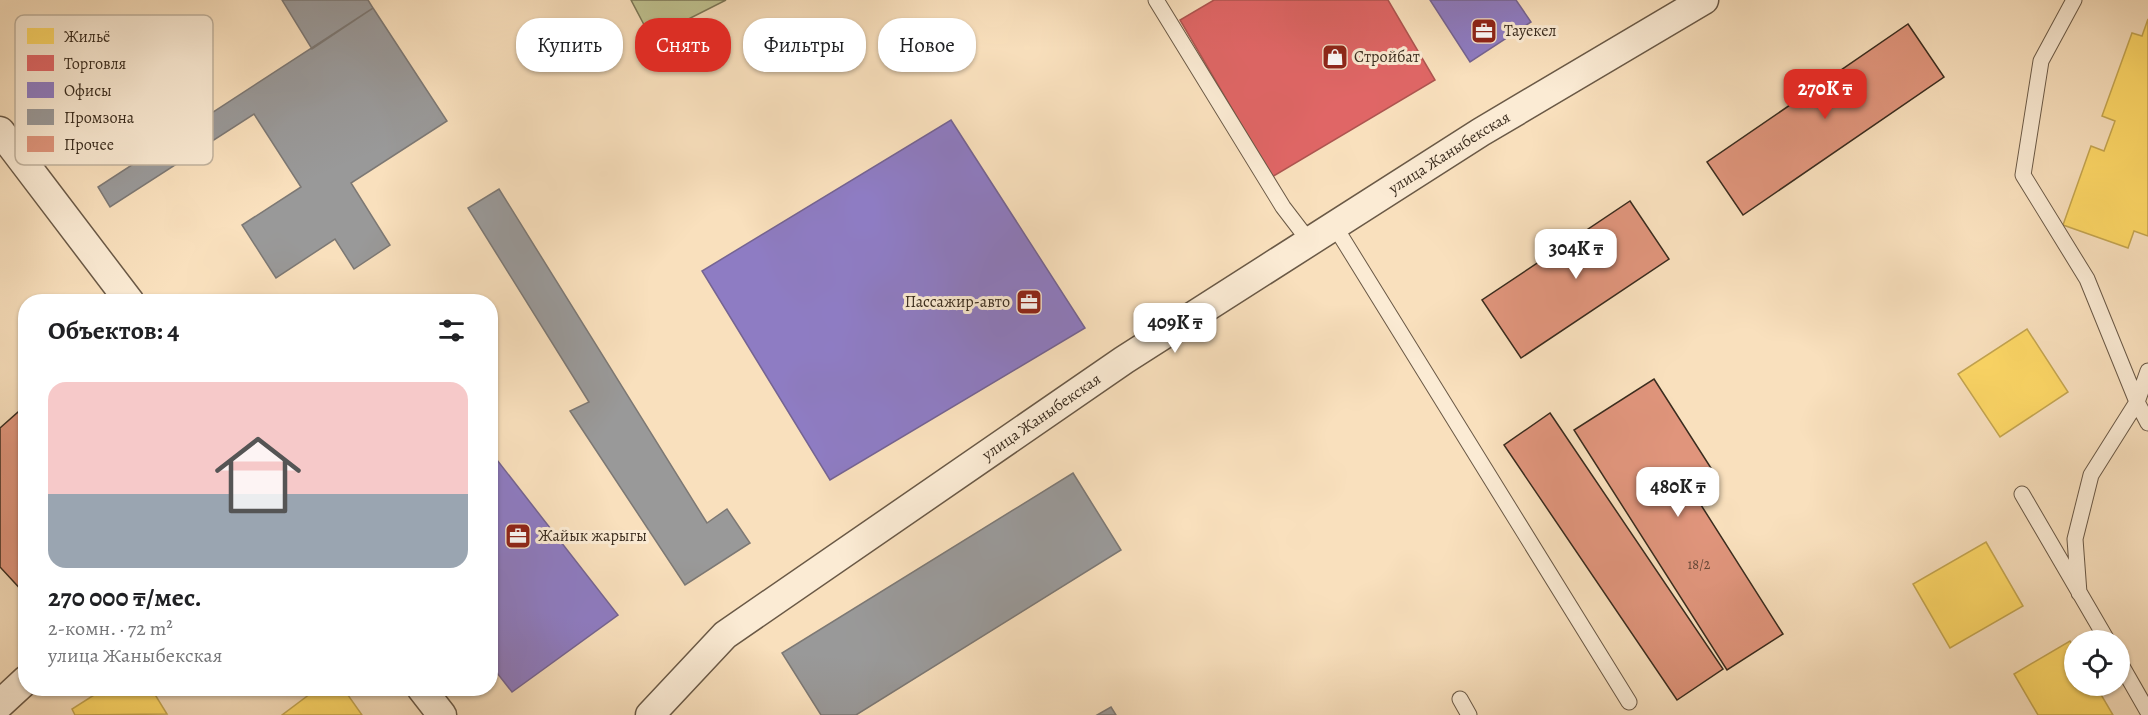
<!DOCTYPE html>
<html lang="ru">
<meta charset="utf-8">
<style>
body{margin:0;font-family:Alegreya,serif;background:#f6f6f6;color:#202124;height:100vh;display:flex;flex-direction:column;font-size:22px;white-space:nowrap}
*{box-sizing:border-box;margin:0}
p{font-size:20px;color:#757577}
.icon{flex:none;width:33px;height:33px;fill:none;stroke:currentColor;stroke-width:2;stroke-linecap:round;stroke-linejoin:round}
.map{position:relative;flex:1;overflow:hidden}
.side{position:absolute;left:18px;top:294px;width:480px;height:402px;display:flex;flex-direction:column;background:#fff;border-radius:24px;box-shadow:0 2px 4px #0004}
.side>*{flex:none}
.banner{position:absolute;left:516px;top:18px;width:570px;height:54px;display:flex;gap:12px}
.fabs{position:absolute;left:2064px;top:630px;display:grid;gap:12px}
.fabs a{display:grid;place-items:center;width:66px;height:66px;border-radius:50%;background:#fff;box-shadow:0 2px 4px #0004;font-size:30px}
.price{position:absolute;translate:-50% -51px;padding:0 14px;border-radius:12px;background:#fff;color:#222;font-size:20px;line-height:39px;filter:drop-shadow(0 2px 3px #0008)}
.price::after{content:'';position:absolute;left:50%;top:36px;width:18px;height:14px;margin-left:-9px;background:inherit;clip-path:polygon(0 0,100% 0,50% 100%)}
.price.active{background:#d93025;color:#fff}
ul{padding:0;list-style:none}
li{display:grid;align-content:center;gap:12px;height:318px;padding:0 30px}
li span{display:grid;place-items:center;height:186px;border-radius:18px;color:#555}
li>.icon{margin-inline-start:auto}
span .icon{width:108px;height:108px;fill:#fffc;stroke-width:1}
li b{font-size:26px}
h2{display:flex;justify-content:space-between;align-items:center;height:72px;padding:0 30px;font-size:26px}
.pill{padding:0 21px;border-radius:24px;background:#fff;box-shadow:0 2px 4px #0004;font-size:21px;line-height:54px}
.pill.active{background:#d93025;color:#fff}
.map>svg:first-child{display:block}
</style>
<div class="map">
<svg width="2148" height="715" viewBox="0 0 2148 715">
<rect width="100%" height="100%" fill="#f9e0bd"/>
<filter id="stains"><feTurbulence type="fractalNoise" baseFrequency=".00333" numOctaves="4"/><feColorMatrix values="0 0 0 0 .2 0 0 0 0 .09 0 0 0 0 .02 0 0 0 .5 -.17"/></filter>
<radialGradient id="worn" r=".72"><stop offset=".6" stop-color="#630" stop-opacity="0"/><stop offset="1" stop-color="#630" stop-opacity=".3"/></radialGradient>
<!-- green -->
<path fill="#bfc290" stroke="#7c7757" stroke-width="1.5" d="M631,0h95l-75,38z"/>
<!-- homes -->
<path fill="#ffd966" stroke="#c4a550" stroke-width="1.5" d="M2148,19v217l-14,-5 -6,17 -65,-23 28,-79 13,5 11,-30 -13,-5 30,-83 10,3z
M2027,329l41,63 -68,45 -42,-63z
M1986,542l37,64 -73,42 -37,-64z
M2070,641l4,7v38h22l17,29h-75l-24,-41z
M105,688h46l16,26 -92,1 -3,-6z
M318,688h25l19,27h-80z"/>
<!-- shops -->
<path fill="#e06666" stroke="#ae5550" stroke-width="1.5" d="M1214,0h174l47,80 -163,97 -92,-157z"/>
<!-- offices -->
<path fill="#8e7cc3" stroke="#756492" stroke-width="1.5" d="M1430,0h86l15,22 -61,40z
M951,120l134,208 -255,152 -128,-209z
M490,451l128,164 -106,77 -22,-28z"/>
<!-- industry -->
<path fill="#999" stroke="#7c7874" stroke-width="1.5" d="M282,0h86l5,8 -61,41z
M373,8l74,113 -96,62 39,62 -36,24 -19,-30 -59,39 -34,-53 59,-38 -47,-73 -144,93 -12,-20z
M499,189l208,334 20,-14 23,34 -65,42 -115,-174 19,-9 -121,-194z
M1073,473l48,77 -265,165h-35l-39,-62z
M1111,707l5,8h-19z"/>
<!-- building -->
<path fill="#e0957c" stroke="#3a2c1e" stroke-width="1.5" d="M1908,24l36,53 -201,138 -36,-53z
M1630,201l39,58 -148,99 -39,-58z
M1654,379l64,100 -24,15 89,140 -56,36 -153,-240z
M26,405v190l-26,-28v-139z
M1550,413l173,256 -46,31 -173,-255z"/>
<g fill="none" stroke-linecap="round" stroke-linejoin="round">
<!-- service casing -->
<g stroke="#6a5946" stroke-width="17">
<path id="service" d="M1156,0l127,207 26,34
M2074,0l-33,61 -18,114 64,104 50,123 11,21
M1334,225l295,477
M2022,494l85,146
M2079,593l-4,-54 16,-64 46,-73 11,-31
M2120,663l28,49
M1460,699l9,16"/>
</g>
<!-- minor casing -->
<g stroke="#6a5946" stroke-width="31">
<g id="minor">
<path d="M0,131l130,171"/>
<path d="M421,688l21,27"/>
<path d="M0,704l26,-24"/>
<path id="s1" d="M650,715l75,-80 399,-275 357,-228 223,-132"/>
</g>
</g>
<!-- service -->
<use href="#service" stroke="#fbebd4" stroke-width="15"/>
<!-- minor -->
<use href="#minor" stroke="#fbebd4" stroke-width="28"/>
</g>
<!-- icons -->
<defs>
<g id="office-square" transform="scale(1.35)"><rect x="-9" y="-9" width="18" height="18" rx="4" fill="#8f2418" stroke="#fbebd4"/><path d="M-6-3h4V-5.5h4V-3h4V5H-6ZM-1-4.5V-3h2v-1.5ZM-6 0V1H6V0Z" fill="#fff"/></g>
<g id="shop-square" transform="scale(1.35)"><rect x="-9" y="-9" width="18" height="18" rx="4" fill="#8f2418" stroke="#fbebd4"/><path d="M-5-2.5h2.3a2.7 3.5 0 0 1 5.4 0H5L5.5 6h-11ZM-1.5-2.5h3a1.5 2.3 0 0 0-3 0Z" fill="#fff"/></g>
</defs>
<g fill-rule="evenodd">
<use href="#office-square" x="1484" y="31"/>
<use href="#shop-square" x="1335" y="57"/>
<use href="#office-square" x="1029" y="302"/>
<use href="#office-square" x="518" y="536"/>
</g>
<g text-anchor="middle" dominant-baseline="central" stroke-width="6" stroke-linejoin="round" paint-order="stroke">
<!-- number labels -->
<g font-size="14" fill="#644636">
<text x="1699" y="564">18/2</text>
</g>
<!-- poi labels -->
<g font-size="16" fill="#3a2c1e" stroke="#fbebd4" text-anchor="start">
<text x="1504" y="31">Тауекел</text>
<text x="1354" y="57">Стройбат</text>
<text x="1010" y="302" text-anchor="end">Пассажир-авто</text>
<text x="538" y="536">Жайык жарыгы</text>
</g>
<!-- street labels -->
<g font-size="16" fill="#3a2c1e" stroke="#fbebd4">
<text stroke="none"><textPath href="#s1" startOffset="980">улица Жаныбекская</textPath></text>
<text stroke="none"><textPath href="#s1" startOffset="494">улица Жаныбекская</textPath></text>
</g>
</g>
<!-- legend -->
<rect x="15" y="15" width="198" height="150" rx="9" fill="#fbebd4" stroke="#c1b29d" stroke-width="1.5"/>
<rect x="27" y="28" width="27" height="16" fill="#ffd966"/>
<rect x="27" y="55" width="27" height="16" fill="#e06666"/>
<rect x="27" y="82" width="27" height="16" fill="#8e7cc3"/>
<rect x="27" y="109" width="27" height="16" fill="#999"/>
<rect x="27" y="136" width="27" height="16" fill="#e0957c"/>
<g font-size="16" fill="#3a2c1e">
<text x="64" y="42">Жильё</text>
<text x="64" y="69">Торговля</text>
<text x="64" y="96">Офисы</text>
<text x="64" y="123">Промзона</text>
<text x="64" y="150">Прочее</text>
</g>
<rect width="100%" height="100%" filter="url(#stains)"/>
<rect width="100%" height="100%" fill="url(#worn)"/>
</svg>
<div class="fabs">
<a><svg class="icon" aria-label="locate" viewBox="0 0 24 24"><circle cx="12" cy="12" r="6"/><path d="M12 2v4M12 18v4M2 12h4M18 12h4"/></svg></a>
</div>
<b class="price active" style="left:1825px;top:120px">270K ₸</b>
<b class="price" style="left:1576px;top:280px">304K ₸</b>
<b class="price" style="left:1175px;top:354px">409K ₸</b>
<b class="price" style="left:1678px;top:518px">480K ₸</b>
<div class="banner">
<a class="pill">Купить</a>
<a class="pill active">Снять</a>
<a class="pill">Фильтры</a>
<a class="pill">Новое</a>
</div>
<section class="side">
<h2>Объектов: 4<svg class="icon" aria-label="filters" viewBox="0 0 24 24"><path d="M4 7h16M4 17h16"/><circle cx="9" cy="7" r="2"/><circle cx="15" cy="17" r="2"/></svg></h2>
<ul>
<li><span style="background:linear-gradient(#f6c9c9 60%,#9aa5b1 0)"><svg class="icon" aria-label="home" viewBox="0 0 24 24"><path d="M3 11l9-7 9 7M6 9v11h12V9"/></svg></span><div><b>270 000 ₸/мес.</b><p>2-комн. · 72 m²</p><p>улица Жаныбекская</p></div></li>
</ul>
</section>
</div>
